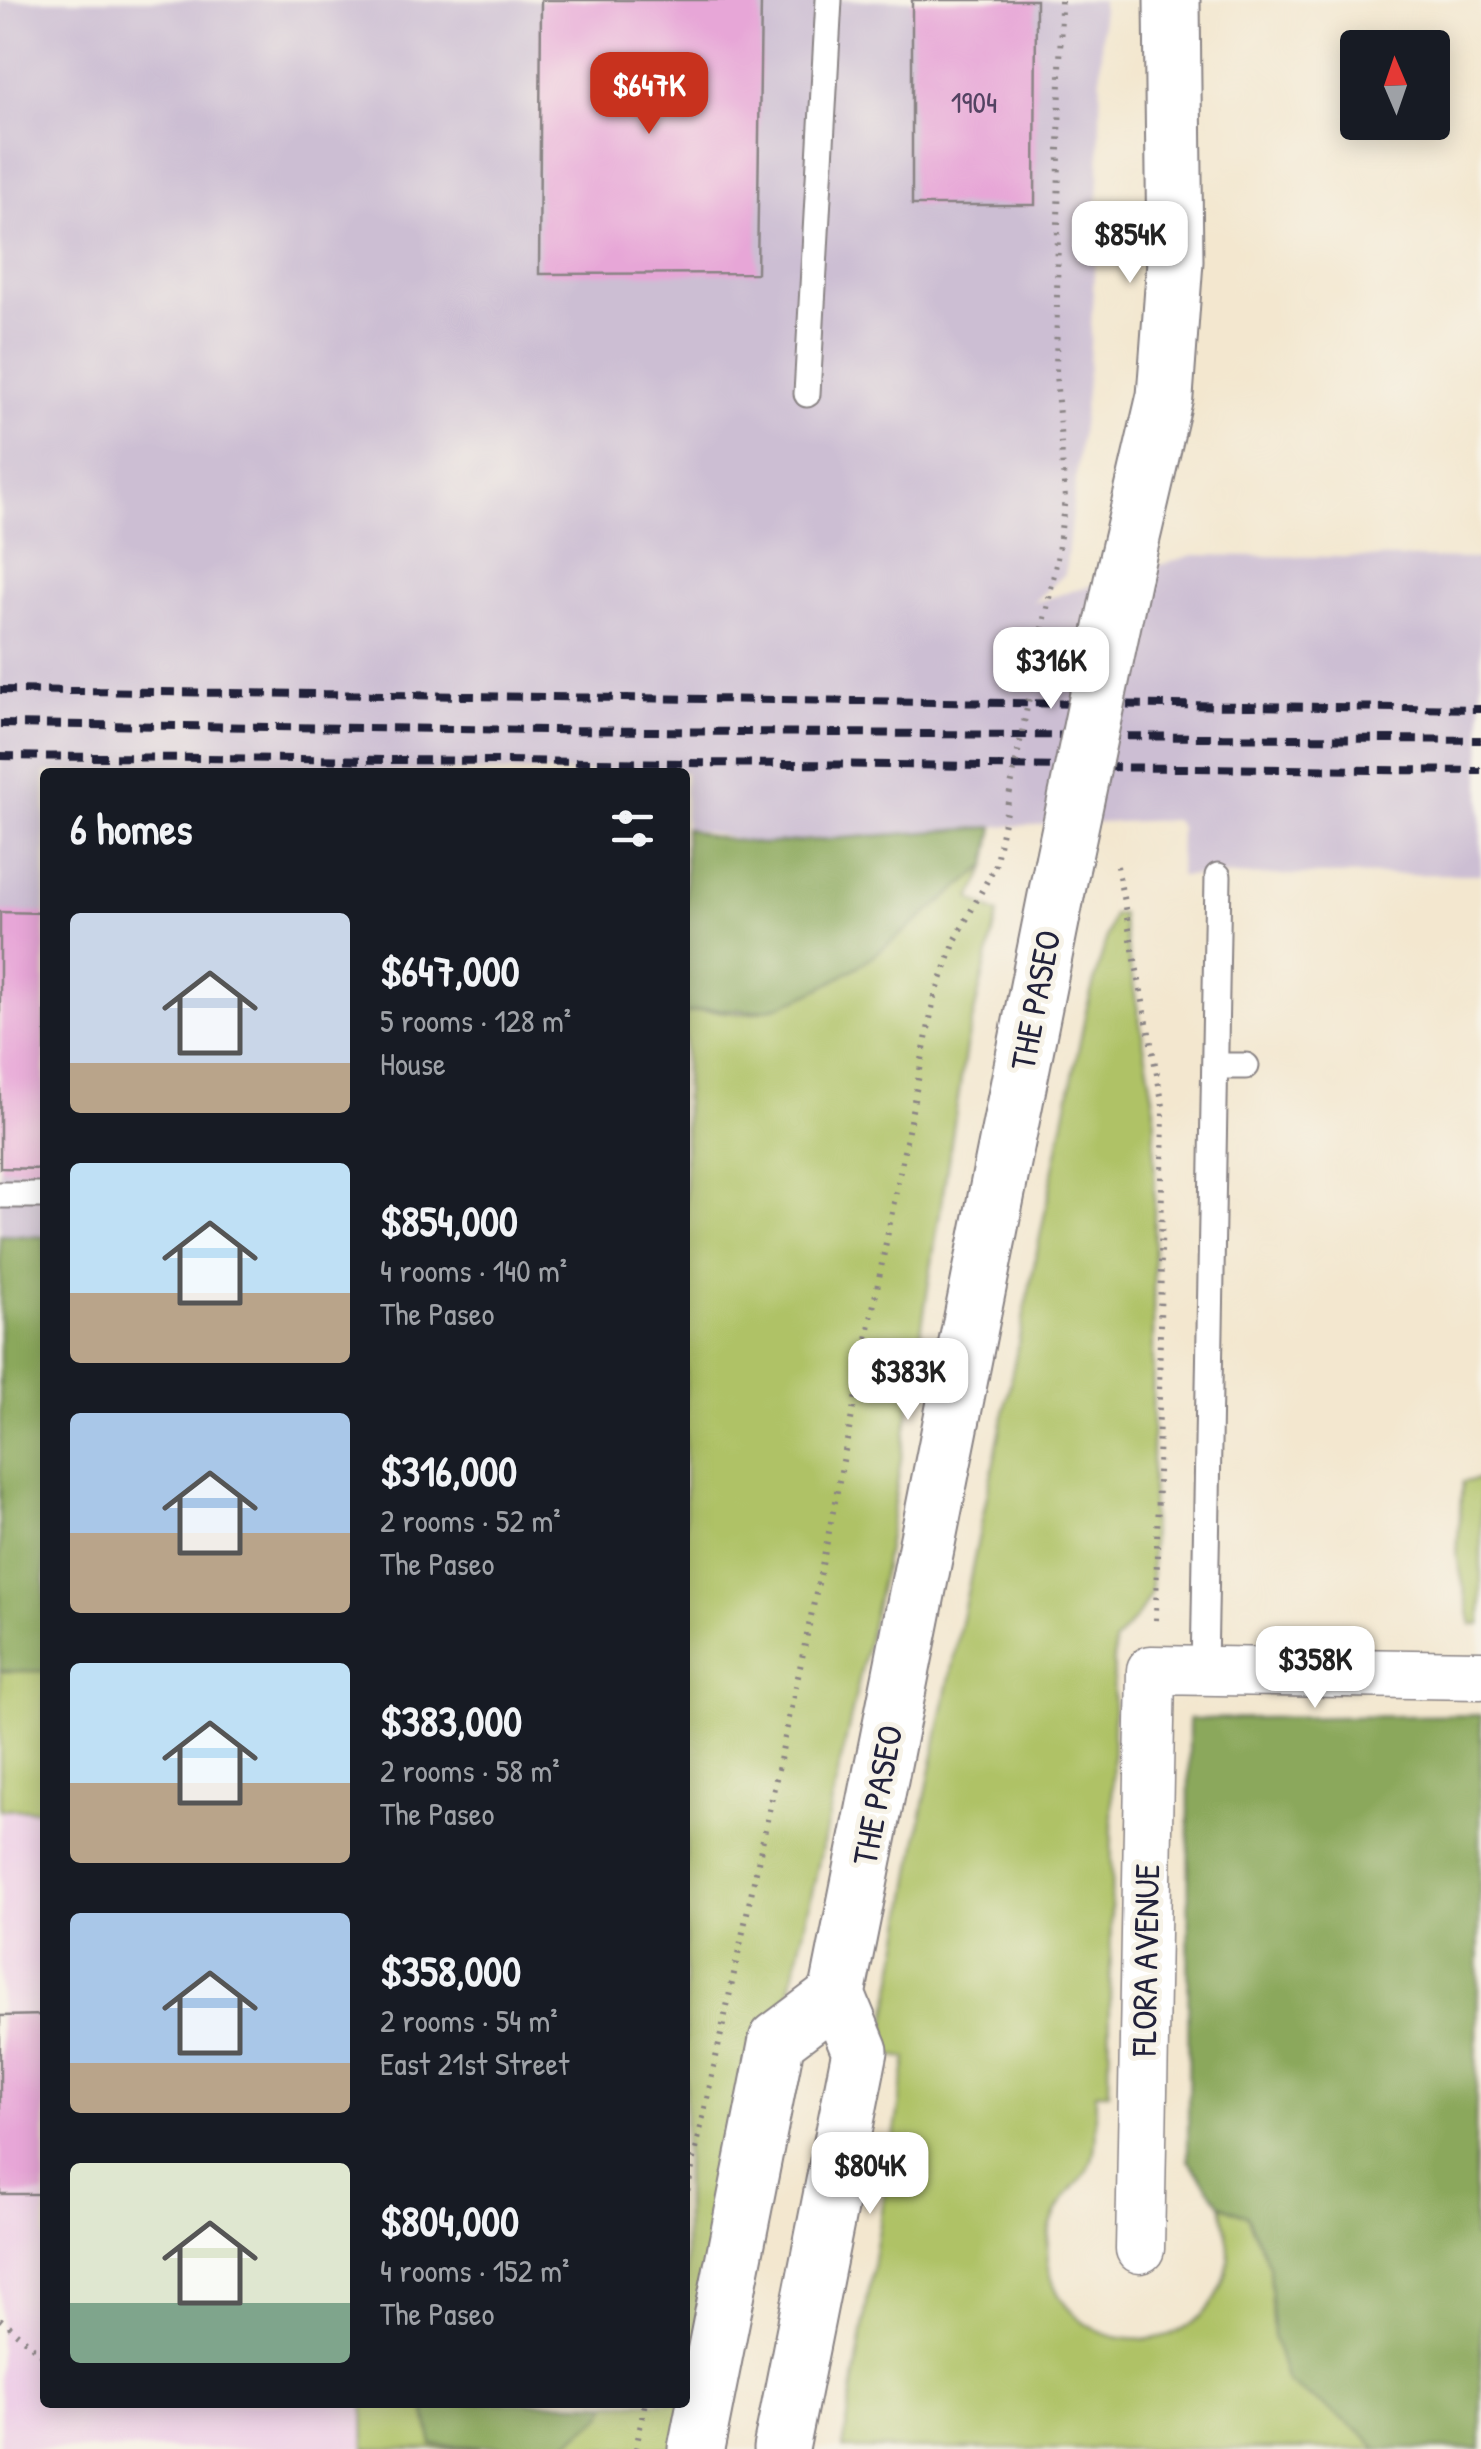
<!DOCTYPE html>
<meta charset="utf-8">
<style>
body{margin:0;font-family:"Patrick Hand",sans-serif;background:#20242c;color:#f1f3f6;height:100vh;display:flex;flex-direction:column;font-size:38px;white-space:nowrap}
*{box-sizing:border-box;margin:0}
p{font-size:32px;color:#9ea1a6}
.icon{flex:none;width:55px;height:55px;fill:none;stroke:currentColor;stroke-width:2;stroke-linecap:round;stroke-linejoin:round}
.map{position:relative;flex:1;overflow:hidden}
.panel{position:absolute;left:40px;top:768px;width:650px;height:1640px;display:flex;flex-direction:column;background:#171b24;border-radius:10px;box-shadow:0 5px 25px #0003}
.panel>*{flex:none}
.needle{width:65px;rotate:358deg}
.tools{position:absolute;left:1340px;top:30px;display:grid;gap:20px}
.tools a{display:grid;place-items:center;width:110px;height:110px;border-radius:10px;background:#171b24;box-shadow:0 5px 25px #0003;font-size:50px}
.price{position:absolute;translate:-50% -85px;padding:0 22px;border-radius:20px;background:#fff;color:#222;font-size:32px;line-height:65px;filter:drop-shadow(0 2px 5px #0008)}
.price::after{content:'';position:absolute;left:50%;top:60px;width:30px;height:22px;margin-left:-15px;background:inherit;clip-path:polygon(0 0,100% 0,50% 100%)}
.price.on{background:#c8321e;color:#fff}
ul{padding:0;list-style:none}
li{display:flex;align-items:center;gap:30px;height:250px;padding:0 30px}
li span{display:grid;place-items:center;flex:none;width:280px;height:200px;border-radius:10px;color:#555}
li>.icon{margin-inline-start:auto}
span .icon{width:120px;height:120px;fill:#fffc;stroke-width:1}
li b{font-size:42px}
h2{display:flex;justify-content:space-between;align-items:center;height:120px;padding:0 30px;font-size:42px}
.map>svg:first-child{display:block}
</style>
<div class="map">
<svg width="1481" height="2449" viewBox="0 0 1481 2449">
<rect width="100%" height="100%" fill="#f7f3e8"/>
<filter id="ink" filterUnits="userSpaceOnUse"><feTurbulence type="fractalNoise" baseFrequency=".01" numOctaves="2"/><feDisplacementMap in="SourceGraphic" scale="20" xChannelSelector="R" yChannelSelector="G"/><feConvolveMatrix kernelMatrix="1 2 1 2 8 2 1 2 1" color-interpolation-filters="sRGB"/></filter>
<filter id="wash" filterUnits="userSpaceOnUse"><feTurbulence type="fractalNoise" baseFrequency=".0048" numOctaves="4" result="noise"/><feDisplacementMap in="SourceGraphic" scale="40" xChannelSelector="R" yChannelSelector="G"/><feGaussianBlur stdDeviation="2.25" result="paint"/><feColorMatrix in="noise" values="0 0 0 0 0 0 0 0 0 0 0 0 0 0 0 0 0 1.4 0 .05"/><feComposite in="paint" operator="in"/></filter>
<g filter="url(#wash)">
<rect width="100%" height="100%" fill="#f3e7cf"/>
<!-- built -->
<path fill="#eed0e7" d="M45,1809v593l319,1 1,46h-365v-639z"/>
<!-- industrial -->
<path fill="#ccbed3" d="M0,0h1102l-3,183 -10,182 -24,209 -33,29 161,-48 288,4v315l-302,2 1,-49 -6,-7 -192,7 -106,11h-57l-58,6 -76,-17v-55h-640v465l-45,-2z"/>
<!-- green -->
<path fill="#afc266" stroke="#687250" stroke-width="2.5" d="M987,865l-16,34 27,15 -32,133 -82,520 -195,882h-130l43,-32 7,-14 76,-1v-1388c24,-10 52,5 76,-3 86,-31 155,-90 226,-146z
M1121,914l34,194 -4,484 -12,22 -25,29 -5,449h-13c-1,23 3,54 -7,76 -2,6 -9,11 -14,17 -19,22 -31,46 -27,76 14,102 161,106 180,4 4,-17 -4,-42 -7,-60l26,11 22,49 4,71 104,113h-534l64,-391 -26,-4 42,-246 164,-801 26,-92z
M1481,1479v146h-9l-15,-69 5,-74z
M0,1671h45v138l-45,1z
M364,2403h60l9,42 48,4h-116z"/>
<!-- forest -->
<path fill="#8ba85b" stroke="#56654b" stroke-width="2.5" d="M994,827l-7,38c-65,51 -131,116 -211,142 -31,10 -63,-5 -91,7v-186l24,8 52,8z
M0,1235l45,2v434h-45z
M1481,1715c0,175 -5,349 -7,523l7,1v210h-104l-16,-17 -74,-50 -14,-46 -4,-71 -22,-49 -26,-11 -33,-45 1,-441z
M424,2403v-1l185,1 -7,14 -43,32 -126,-4z"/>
<g id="blocks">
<!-- building -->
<path fill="#e7a6d7" d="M541,0h220l-4,273 -218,1z
M912,0h124l-1,205h-123z
M0,912l45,1v256l-45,-1z
M45,2015v179h-45v-178z"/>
</g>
</g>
<g filter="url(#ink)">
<use href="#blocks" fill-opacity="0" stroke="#8a8485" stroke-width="2.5"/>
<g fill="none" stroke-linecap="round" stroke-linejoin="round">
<!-- lane casing -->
<g stroke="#8a8485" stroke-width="29">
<path id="lane" d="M807,394l22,-394
M1215,1066h31
M0,1195h45
M1204,1671l14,-795"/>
</g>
<!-- street casing -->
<g stroke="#8a8485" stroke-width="51">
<path id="street" d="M1140,2249l11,-579 330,5"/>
</g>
<!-- secondary casing -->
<g stroke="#8a8485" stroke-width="59">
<path id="secondary" d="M1123,576l42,-180 10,-135 -3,-261
M696,2449l81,-409 60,-45
M781,2449l79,-398 -23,-56 225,-1129"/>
</g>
<!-- path -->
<path stroke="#8a8485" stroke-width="6" stroke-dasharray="2.5 8" stroke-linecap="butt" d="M1057,559l8,-60 -9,-125 5,-374
M1117,866l46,240 -7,518
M685,2201l142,-659 107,-543 22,-60 39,-73
M0,2319l45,38
M636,2449l9,-47"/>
<!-- lane -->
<use href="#lane" stroke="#fff" stroke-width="25"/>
<!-- street -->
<use href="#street" stroke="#fff" stroke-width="48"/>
<!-- secondary -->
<use href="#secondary" stroke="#fff" stroke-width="55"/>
<!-- rail -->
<path stroke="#22223b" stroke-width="8" stroke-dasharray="15 8" stroke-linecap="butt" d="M0,690l1481,19
M0,724l1481,16
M0,756l1481,15"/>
<!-- secondary-bridge casing -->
<g stroke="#8a8485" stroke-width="59" stroke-linecap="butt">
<path id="secondary-bridge" d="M1062,866l61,-290"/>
</g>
<!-- path-bridge -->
<path stroke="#8a8485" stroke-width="6" stroke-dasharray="2.5 8" stroke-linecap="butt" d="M995,866l62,-307"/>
<!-- secondary-bridge -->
<use href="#secondary-bridge" stroke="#fff" stroke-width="55"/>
</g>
</g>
<g text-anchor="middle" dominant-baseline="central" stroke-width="10" stroke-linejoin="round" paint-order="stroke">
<!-- number labels -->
<g font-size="30" fill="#534362">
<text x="974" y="102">1904</text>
</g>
<!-- street labels -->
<g font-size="35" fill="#22223b" stroke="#f7f3e8">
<text transform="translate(1035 1000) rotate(-79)">THE PASEO</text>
<text transform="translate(877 1795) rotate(-79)">THE PASEO</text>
<text transform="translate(1145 1960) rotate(-89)">FLORA AVENUE</text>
</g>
</g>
</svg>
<div class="tools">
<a><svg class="needle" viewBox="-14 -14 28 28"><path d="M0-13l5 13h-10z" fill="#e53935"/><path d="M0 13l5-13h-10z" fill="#9ea1a6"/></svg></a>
</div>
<b class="price on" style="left:649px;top:137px">$647K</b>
<b class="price" style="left:1130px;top:286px">$854K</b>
<b class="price" style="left:1051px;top:712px">$316K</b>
<b class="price" style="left:908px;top:1423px">$383K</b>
<b class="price" style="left:1315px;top:1711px">$358K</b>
<b class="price" style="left:870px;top:2217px">$804K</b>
<section class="panel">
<h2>6 homes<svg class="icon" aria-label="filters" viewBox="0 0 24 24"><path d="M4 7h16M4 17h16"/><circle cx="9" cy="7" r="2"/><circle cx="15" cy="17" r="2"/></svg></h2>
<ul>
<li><span style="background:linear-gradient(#c9d6e8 75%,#b9a48a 0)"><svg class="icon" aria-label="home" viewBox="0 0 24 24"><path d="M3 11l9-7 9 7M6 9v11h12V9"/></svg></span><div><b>$647,000</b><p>5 rooms · 128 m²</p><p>House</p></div></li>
<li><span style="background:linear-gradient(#bfe0f5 65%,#b9a48a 0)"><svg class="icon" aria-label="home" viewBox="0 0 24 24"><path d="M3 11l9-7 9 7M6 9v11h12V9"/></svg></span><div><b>$854,000</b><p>4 rooms · 140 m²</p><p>The Paseo</p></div></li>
<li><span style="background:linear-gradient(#a9c7e8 60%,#b9a48a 0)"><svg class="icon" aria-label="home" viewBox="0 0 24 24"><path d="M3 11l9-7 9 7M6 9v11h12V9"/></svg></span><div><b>$316,000</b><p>2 rooms · 52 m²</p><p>The Paseo</p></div></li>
<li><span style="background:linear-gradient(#bfe0f5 60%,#b9a48a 0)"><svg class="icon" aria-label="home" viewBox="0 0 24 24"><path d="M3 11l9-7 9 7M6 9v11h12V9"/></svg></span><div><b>$383,000</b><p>2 rooms · 58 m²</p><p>The Paseo</p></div></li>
<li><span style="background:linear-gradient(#a9c7e8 75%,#b9a48a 0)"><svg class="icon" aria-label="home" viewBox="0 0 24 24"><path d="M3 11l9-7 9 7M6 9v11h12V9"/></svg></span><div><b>$358,000</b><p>2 rooms · 54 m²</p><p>East 21st Street</p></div></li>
<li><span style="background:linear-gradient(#dfe7d0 70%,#7fa58c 0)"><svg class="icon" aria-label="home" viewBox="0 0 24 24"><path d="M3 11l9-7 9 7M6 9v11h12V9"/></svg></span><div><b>$804,000</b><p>4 rooms · 152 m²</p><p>The Paseo</p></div></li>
</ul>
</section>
</div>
